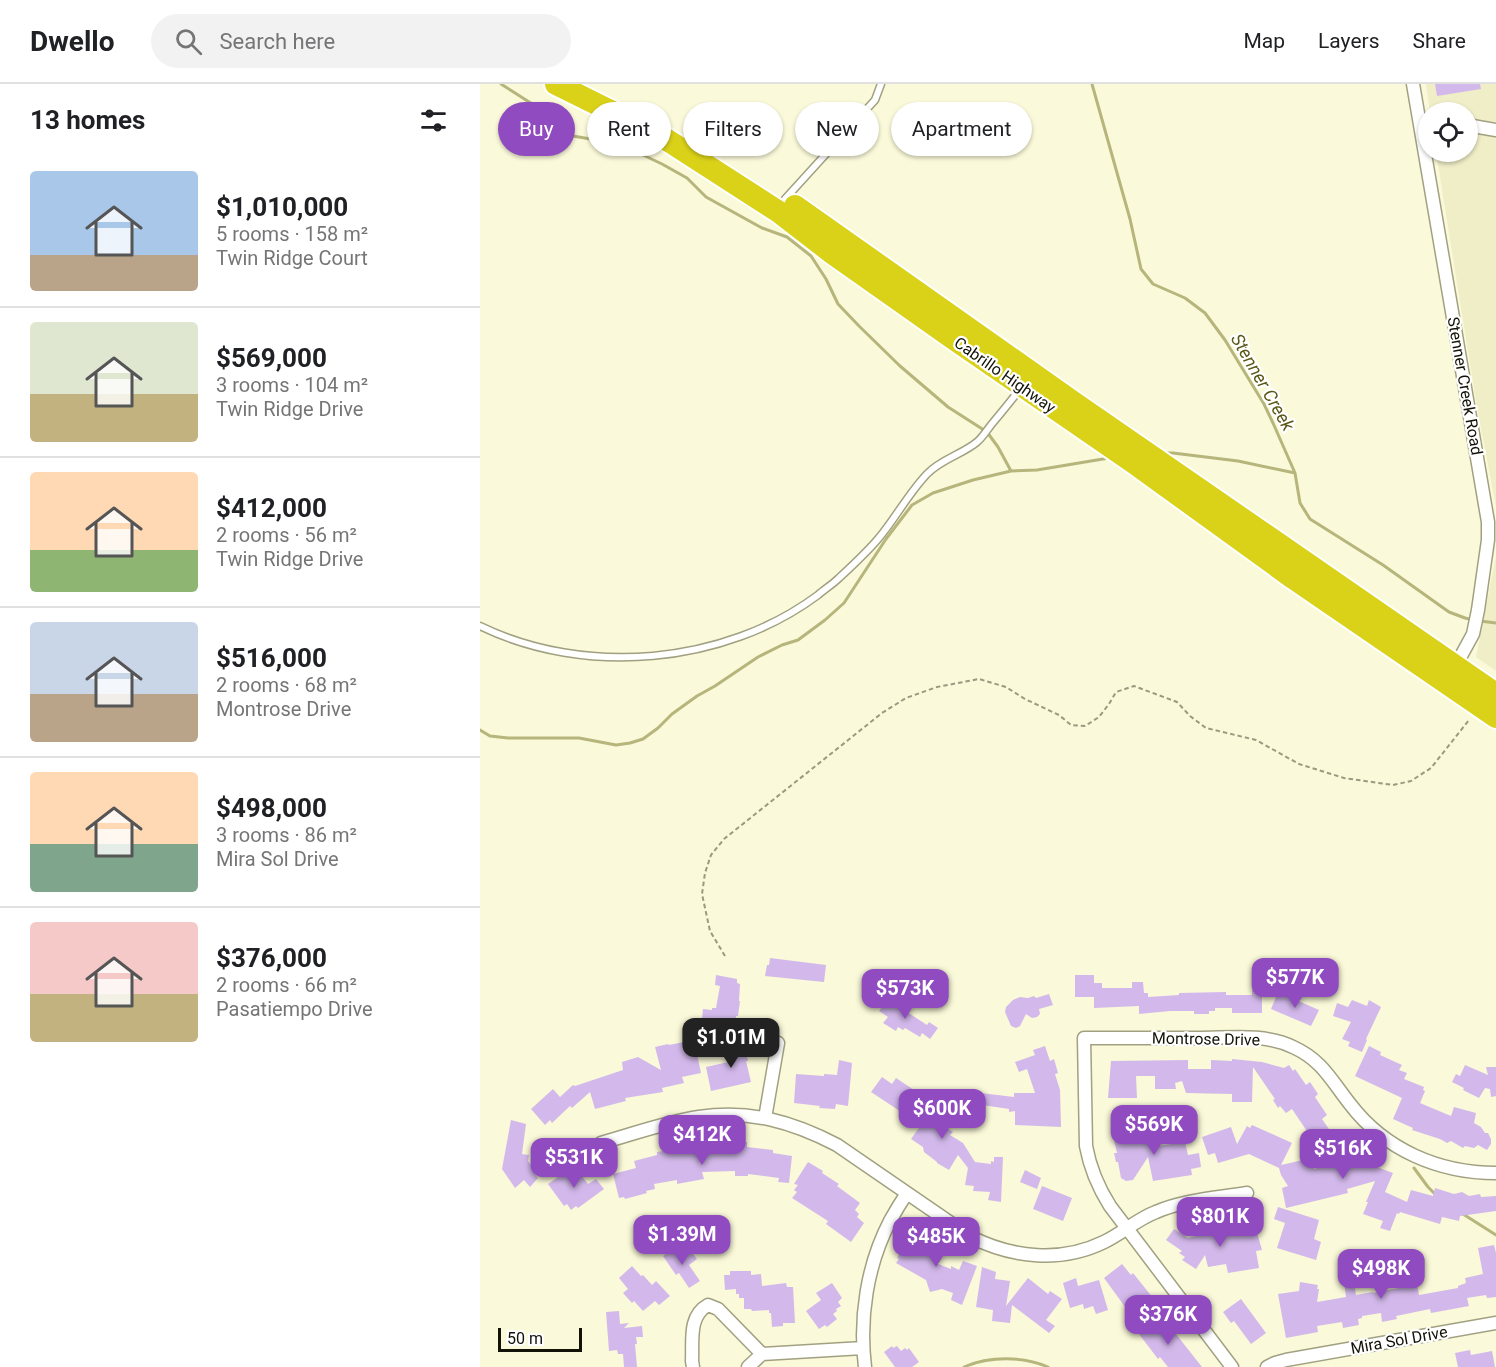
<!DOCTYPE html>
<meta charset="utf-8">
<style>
body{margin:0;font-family:Roboto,sans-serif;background:#f2f2f2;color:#202124;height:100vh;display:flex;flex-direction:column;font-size:22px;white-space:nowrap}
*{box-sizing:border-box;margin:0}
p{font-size:20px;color:#757577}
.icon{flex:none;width:33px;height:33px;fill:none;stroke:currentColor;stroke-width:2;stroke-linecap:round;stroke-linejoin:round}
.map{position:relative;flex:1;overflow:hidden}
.details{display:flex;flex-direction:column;background:#fff;width:480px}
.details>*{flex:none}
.top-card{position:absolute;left:18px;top:18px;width:570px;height:54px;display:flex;gap:12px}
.controls{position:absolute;left:938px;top:18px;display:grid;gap:12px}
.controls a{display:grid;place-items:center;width:60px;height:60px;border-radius:50%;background:#fff;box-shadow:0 2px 4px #0004;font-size:30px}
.scale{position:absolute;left:18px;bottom:15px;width:84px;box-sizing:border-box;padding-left:6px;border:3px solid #131207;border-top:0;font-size:16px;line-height:21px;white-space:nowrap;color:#131207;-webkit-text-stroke:4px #fff;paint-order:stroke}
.price{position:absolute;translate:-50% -51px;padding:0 14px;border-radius:12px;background:#8f4bbf;color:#fff;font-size:20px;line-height:39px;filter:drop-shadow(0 2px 3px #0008)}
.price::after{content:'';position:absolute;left:50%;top:36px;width:18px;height:14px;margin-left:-9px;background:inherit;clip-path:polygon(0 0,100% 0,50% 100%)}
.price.active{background:#222;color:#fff}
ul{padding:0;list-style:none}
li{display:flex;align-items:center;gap:18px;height:150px;padding:0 30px}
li+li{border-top:2px solid #e0e0e0}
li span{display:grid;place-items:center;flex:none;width:168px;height:120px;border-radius:6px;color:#555}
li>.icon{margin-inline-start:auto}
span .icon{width:72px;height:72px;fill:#fffc;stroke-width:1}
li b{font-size:26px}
h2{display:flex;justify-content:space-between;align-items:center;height:72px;padding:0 30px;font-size:26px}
.chip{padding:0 21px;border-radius:27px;background:#fff;box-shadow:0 2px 4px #0004;font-size:21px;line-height:54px}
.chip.active{background:#8f4bbf;color:#fff}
header{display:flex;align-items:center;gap:36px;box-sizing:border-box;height:84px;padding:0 30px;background:#fff;border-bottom:2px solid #e0e0e0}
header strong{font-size:28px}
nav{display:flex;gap:33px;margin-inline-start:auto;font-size:21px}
.search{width:420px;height:54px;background:#f2f2f2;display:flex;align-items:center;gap:15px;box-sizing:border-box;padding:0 21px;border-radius:33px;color:#757577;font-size:22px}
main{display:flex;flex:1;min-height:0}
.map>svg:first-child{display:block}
</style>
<header>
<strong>Dwello</strong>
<div class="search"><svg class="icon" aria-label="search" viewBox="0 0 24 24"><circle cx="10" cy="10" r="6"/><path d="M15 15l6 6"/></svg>Search here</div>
<nav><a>Map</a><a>Layers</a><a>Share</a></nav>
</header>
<main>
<section class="details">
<h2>13 homes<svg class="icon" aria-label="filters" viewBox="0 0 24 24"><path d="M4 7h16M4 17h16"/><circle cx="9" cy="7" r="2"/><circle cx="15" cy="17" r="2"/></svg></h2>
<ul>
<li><span style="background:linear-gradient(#a9c7e8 70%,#b9a48a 0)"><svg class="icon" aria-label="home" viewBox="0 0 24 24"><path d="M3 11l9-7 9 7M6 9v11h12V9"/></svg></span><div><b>$1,010,000</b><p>5 rooms · 158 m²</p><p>Twin Ridge Court</p></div></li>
<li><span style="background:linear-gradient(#dfe7d0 60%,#c2b280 0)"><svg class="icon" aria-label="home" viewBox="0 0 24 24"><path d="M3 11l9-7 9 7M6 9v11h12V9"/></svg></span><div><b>$569,000</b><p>3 rooms · 104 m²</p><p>Twin Ridge Drive</p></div></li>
<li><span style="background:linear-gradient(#ffd9b3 65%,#8fb573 0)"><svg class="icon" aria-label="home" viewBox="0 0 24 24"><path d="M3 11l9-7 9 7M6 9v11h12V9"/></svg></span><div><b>$412,000</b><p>2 rooms · 56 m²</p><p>Twin Ridge Drive</p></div></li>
<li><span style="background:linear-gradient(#c9d6e8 60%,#b9a48a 0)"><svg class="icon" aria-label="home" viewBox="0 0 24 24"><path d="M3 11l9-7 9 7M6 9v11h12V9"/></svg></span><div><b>$516,000</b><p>2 rooms · 68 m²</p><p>Montrose Drive</p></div></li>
<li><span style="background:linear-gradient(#ffd9b3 60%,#7fa58c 0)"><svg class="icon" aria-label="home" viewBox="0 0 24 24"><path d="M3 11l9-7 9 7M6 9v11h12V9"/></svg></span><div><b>$498,000</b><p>3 rooms · 86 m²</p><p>Mira Sol Drive</p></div></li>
<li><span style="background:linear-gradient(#f6c9c9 60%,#c2b280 0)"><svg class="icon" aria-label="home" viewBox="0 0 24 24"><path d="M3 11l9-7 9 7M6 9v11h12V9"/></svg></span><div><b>$376,000</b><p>2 rooms · 66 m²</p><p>Pasatiempo Drive</p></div></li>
</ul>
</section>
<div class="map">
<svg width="1016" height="1283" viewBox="0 0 1016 1283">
<rect width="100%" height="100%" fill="#faf9d9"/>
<!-- built -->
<path fill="#efeec7" d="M946,0h70v423l-19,-100 -41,-255h31v-40h-37z
M1016,472v115l-20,-14z"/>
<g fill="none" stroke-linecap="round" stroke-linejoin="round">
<!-- stream -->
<path stroke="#b6b57c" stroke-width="3" d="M21,0l36,23 14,19 16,9 53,9 42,20 25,14 19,19 56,31 25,9 24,19 15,23 12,25 21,22 41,40 48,41 39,25 11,15 13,24
M612,0l38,135 11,50 12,15 32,14 20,15 20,27 39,64 9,19 22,50 5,30 10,16 73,46 66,47 16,6 8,2
M684,369h9l65,8 57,12
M1000,537l16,2
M0,646l10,6 18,2h71l37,7 14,-2 13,-4 15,-11 14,-14 25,-18 18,-10 43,-29 24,-12 16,-5 27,-20 19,-17 42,-64 26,-34 21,-12 40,-13 38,-9 26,-1 72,-12
M934,1084l14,19 8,8
M983,1130l33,21
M484,1283c25,-11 59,-11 84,0"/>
</g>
<!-- building -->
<path fill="#d3b9eb" d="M955,0h45l1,5 -44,7z
M290,874l56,7 -2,17 -59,-6 2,-11h2z
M236,891l21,4v4l3,1 -1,17h1l-2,15h-2v3h-3l-2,13 -22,-3 2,-9 -9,-1 1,-10 9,1v-2h4l4,-22 -5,-1z
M595,891h19v8h8v5h30v-6h11l1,11h4v4l31,-2v-2l47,-1v3h26v-5h10v23h-30v-5h-17v3h-6v3h-15v-3h-24l-31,3v-8l-45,2v-11h-19z
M798,908l41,18 -8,16 -40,-17z
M569,910l4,11 -14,4 1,5 -3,3 -5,1 -6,-4 -6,12 -4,2 -5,-2 -6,-14 1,-5 7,-7 7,-3 8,1 6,-2 2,2z
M410,912l10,6 -2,4 29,19 2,-3 9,6 -8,11 -8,-6 -2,4 -15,-9 -2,2 -5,-3 -2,4 -13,-8 5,-6 -9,-6z
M872,916l15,6 2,-6 12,7 -15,32 1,1 -5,12 -14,-6 2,-4 -8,-3 9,-17 -18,-6 4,-13 11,4z
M263,955l5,22h-2l5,21 -40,9 -5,-24 27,-6 -5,-19z
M214,956l7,33 -19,4 2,6 -22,5 1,4 -38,6 1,3 -31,8 -5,-17 -18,16 -2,-2 -18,17 -2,-3 -5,5 -14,-16 22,-20 7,8 13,-12 2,1 48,-16 -1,-8 16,-5 23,13 -6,-23 13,-3 1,1z
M565,962l5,15 4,-2 4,14 -3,1 5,16 1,37 -46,-2v-14l-6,1v-3l-27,-4 1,-3h-3l1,-9 33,4v-4h21l-8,-24 -8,3 -4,-10 20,-7 -2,-5z
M889,962l12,6 -1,3 22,10 -3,5 8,3 -3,6 20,8 -1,3 2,1 -5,12 31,13 3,-9 22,6 -2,10 7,4 4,6h3l3,6v5l-4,6 -9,-5 -4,3 -9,-2 -2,2 -12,-7 -4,2 -7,-4 -28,-9 1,-2 -20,-9 9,-21 -47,-22z
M752,975l30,3 22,6 5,-3 4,6 2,-2 11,16 4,-3 8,12 -3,3 12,18 -5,4 13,19 -16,11 -27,-40 -6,4 -6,-7 -2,2 -5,-8 2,-1 -22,-32 -1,35h-20v-8l-46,-1 -4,-12 -7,2 1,6h-21v-13h-19l1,22h-29l3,-37 77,-1v9h23v-9l21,1z
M359,976l13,3 -4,43 -12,-2 -1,5 -16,-1 1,-2 -26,-3 2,-29 28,2v-2l13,1z
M985,981l23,10 -2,-8h10v29l-5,1 -1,-8 -5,-1 -6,10 -16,-8 1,-2 -12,-6 4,-8 4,2z
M402,993l10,7 4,-6 30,20 -10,14 16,12 3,-3 18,11 -3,3 13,8 12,19 16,2v-3l3,1v-5h9l-2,45 -13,-2 2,-8 -17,-1 1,-5 -9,-1 3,-17 -10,-13 -9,15 -12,-7v-1l-13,-10 -1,-5 -12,-8 10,-14 -50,-33z
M31,1036l15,4 -4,30 7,1 -1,6 7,9 -2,2 5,6 -8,9 -6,-7 -9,8 -13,-19z
M674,1036l4,26 27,-4 3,13 11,-2 2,14 -10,2 1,6 -39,6 -5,-24 -15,23 -7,1 -5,-3 -3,-16h-2l-2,-9h3l-3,-13 25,-3 -1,-13z
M772,1041l40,18 -11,22 31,-7 2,11 28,-8 1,5 16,-5 7,-10 10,10 -2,5 19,7 -8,19 22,10 4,-12 22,6 2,-8 19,6 8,-2 7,4 11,-2 1,3 15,-1v15l-36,5 -1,5 -17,-4 -2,7 -40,-12 -1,2 -2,-1 -7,18 -10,-3 3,-7 -20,-7 5,-12h-2l9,-21 -28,8 1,4 -62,15 -4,-20 6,-2 -7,-11 -2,-7 -30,-14 -31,9 -3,-10 -7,2 -6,-18 29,-10 6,17 10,-18 3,2z
M224,1055h18v4l25,-1v5l26,3v3l19,3 -3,27 -11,-1 1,-4 -31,-4v2h-13v-5l-33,1 2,7 -27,5v-4l-23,4 1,5 -9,2 1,2 -22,6 -1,-2 -5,1 -6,-24 23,-6 -2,-7 23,-6v-3l17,-3 1,4 29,-5z
M328,1078l15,9 -1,2 17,11 -2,2 23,17 -5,7 4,4 -2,3 7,6 -13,19 -25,-18 2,-3 -36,-23 5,-6 -3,-2 4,-5 -4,-1z
M94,1082l14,18 8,-5 8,10 -26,19 -2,-2 -5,4 -4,-6 -3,2 -16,-22z
M545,1086l16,8 -4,11 -17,-7z
M562,1102l30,12 -9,23 -30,-12z
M798,1123l41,13 -5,19 7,3 -5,18 -39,-12 8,-25 -11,-4z
M749,1141v2l10,-1v3l11,-2v2h6l6,21 -6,1 3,17 -31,5 -2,-9 -18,3 -3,-12 -9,14 -14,-9 3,-3 -6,-4 3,-2 -16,-11 8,-11 14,9 16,-4 -1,-4 17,-2z
M438,1149l6,17 8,-12 12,6 -11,18 18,7v-3l8,4 4,-9 14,5 -15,39 -11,-5 2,-7 -11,-4 -12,3 -4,-12 -30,-17 3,-4 -2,-1 13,-24z
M1014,1161l2,8v44l-9,1 -1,-3 -19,3 2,8 -38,7 -1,-4 -34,7 1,3 -15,3 -1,-9 -19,3v2l-4,1 1,6 -16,3 -1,-6 -25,4 1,6 -32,6 -8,-44 21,-3 1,-9 18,3 -1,4h2l-2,13 29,-5 -2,-14 10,-2 2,14 17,-3v1l26,-5 -3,-11 19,-3 4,21 39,-7v-2l8,-3 -1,-5 18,-4 -5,-26z
M197,1162l7,10 7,-5 6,8 -8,6 11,16 -11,7 -10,-15 -3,2 -13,-19z
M642,1180l9,11 2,-2 20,25 -22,17 -27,-37z
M152,1182l9,10 2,-1 9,10 4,-4 14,15 -11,9 -4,-4 -12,10 -9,-10 -2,2 -9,-10 5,-4 -9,-11z
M502,1183l14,5 -1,7 15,2 -4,25 22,-28 20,16 2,-3 12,8 -16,21 9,6 -6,7 -37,-28 -2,18 -18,-2 1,-11 -17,-3z
M250,1187h21v4l10,-1 1,12 24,-3 1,4h6l2,36h-12v3l-11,1 -1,-14h-2v-3l-17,1 -1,-2h-7v-11h-5v-4h-3v-5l-11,1 -1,-15h6z
M596,1194l2,8 21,-6 9,30 -12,4 -3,-8 -9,3 -1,-5 -13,4 -7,-25z
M352,1199l10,15 -4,4 3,4 -5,3 1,2 -4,3 4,5 -10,8 -2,-2 -6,4 -13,-18 15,-11 -5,-7z
M761,1215l25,34 -15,11 -17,-23 -3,2 -8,-11z
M139,1227l1,13 9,-1 -5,5 18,-2 1,11h-7l1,7h-2l2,23h-13l-1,-13h-5l-1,-4 -8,1 -3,-39z
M680,1234l10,13 2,-2 30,38h-34l-8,-10 -2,2 -19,-25z
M412,1262l1,2 4,-2 4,5 4,-3 2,2 2,-2 10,14 -7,5h-17l-11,-15z
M990,1266l1,5 21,-4 3,16h-37l-3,-14z"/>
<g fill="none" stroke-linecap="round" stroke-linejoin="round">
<!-- lane casing -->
<g stroke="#a1a182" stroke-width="9">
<path id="lane" d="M305,115l90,-99 6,-16
M0,542c105,51 244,39 338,-31 7,-6 15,-11 21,-17 13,-12 27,-25 39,-39 17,-20 30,-45 49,-65 14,-15 36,-20 50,-32 5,-4 10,-12 14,-17 10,-12 20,-24 29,-36"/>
</g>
<!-- street casing -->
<g stroke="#a1a182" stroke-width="15">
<path id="street" d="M933,0l75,438v18l-10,70 -5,24 -12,22 -9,14
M987,41l29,5
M285,1034l13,-75
M121,1059c32,-9 65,-21 98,-26 50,-8 94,5 138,28l134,92c42,21 90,26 133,5 19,-9 33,-23 52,-30 28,-12 61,-14 91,-19
M282,1270l101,-6
M213,1283l-1,-6c1,-20 -4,-45 16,-56l10,4 44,45 -14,13
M385,1283c-6,-49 2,-102 25,-146 5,-9 11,-19 17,-28
M752,1283l-122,-161c-12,-19 -20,-38 -24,-60l-2,-108c38,0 76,0 114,0 31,0 66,-5 95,9 29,13 38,33 57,57 35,46 89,69 146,69
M787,1283l8,-4 11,-3 210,-37"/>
</g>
<!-- highway casing -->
<g stroke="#fff" stroke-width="26">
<path id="highway" d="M76,0l105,52 118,76 53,41 119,84 186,128 156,113 203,139
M315,122l278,196 423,292"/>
</g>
<!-- path -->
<path stroke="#9a9981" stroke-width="2" stroke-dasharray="4.5 3" stroke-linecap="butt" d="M245,872l-15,-25 -8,-37 3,-21 6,-18 13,-16 158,-126 24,-15 31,-11 42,-8 27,8 19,12 34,16 12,10 14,1 14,-9 10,-13 7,-12 18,-6 43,16 13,14 16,12 50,12 43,24 45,14 49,7 18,-4 20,-13 38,-48"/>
<!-- lane -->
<use href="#lane" stroke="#fff" stroke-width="6"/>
<!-- street -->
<use href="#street" stroke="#fff" stroke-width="12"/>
<!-- highway -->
<use href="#highway" stroke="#dad119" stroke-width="22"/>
</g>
<g text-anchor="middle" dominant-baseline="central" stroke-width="4.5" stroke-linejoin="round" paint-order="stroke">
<!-- street labels -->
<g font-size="16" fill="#131207" stroke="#fff">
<text transform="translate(525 291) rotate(35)">Cabrillo Highway</text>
<text transform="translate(985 302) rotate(80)">Stenner Creek Road</text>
<text transform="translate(726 955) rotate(1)">Montrose Drive</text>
<text transform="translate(919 1256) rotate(-10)">Mira Sol Drive</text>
</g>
<!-- water labels -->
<g font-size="18" font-style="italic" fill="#5b5717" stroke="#fff">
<text transform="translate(783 298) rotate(60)">Stenner Creek</text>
</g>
</g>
</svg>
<div class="controls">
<a><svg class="icon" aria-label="locate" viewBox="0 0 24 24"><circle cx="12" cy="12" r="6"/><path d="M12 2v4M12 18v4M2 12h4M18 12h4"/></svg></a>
</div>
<div class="scale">50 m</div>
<b class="price" style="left:815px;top:925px">$577K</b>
<b class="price" style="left:425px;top:936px">$573K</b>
<b class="price active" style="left:251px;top:985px">$1.01M</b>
<b class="price" style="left:462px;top:1056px">$600K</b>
<b class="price" style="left:674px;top:1072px">$569K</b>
<b class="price" style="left:222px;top:1082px">$412K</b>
<b class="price" style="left:863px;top:1096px">$516K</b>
<b class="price" style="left:94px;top:1105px">$531K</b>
<b class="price" style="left:740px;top:1164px">$801K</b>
<b class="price" style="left:202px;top:1182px">$1.39M</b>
<b class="price" style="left:456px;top:1184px">$485K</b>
<b class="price" style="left:901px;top:1216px">$498K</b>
<b class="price" style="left:688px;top:1262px">$376K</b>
<div class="top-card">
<a class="chip active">Buy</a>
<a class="chip">Rent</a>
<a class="chip">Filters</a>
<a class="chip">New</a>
<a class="chip">Apartment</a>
</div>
</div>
</main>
